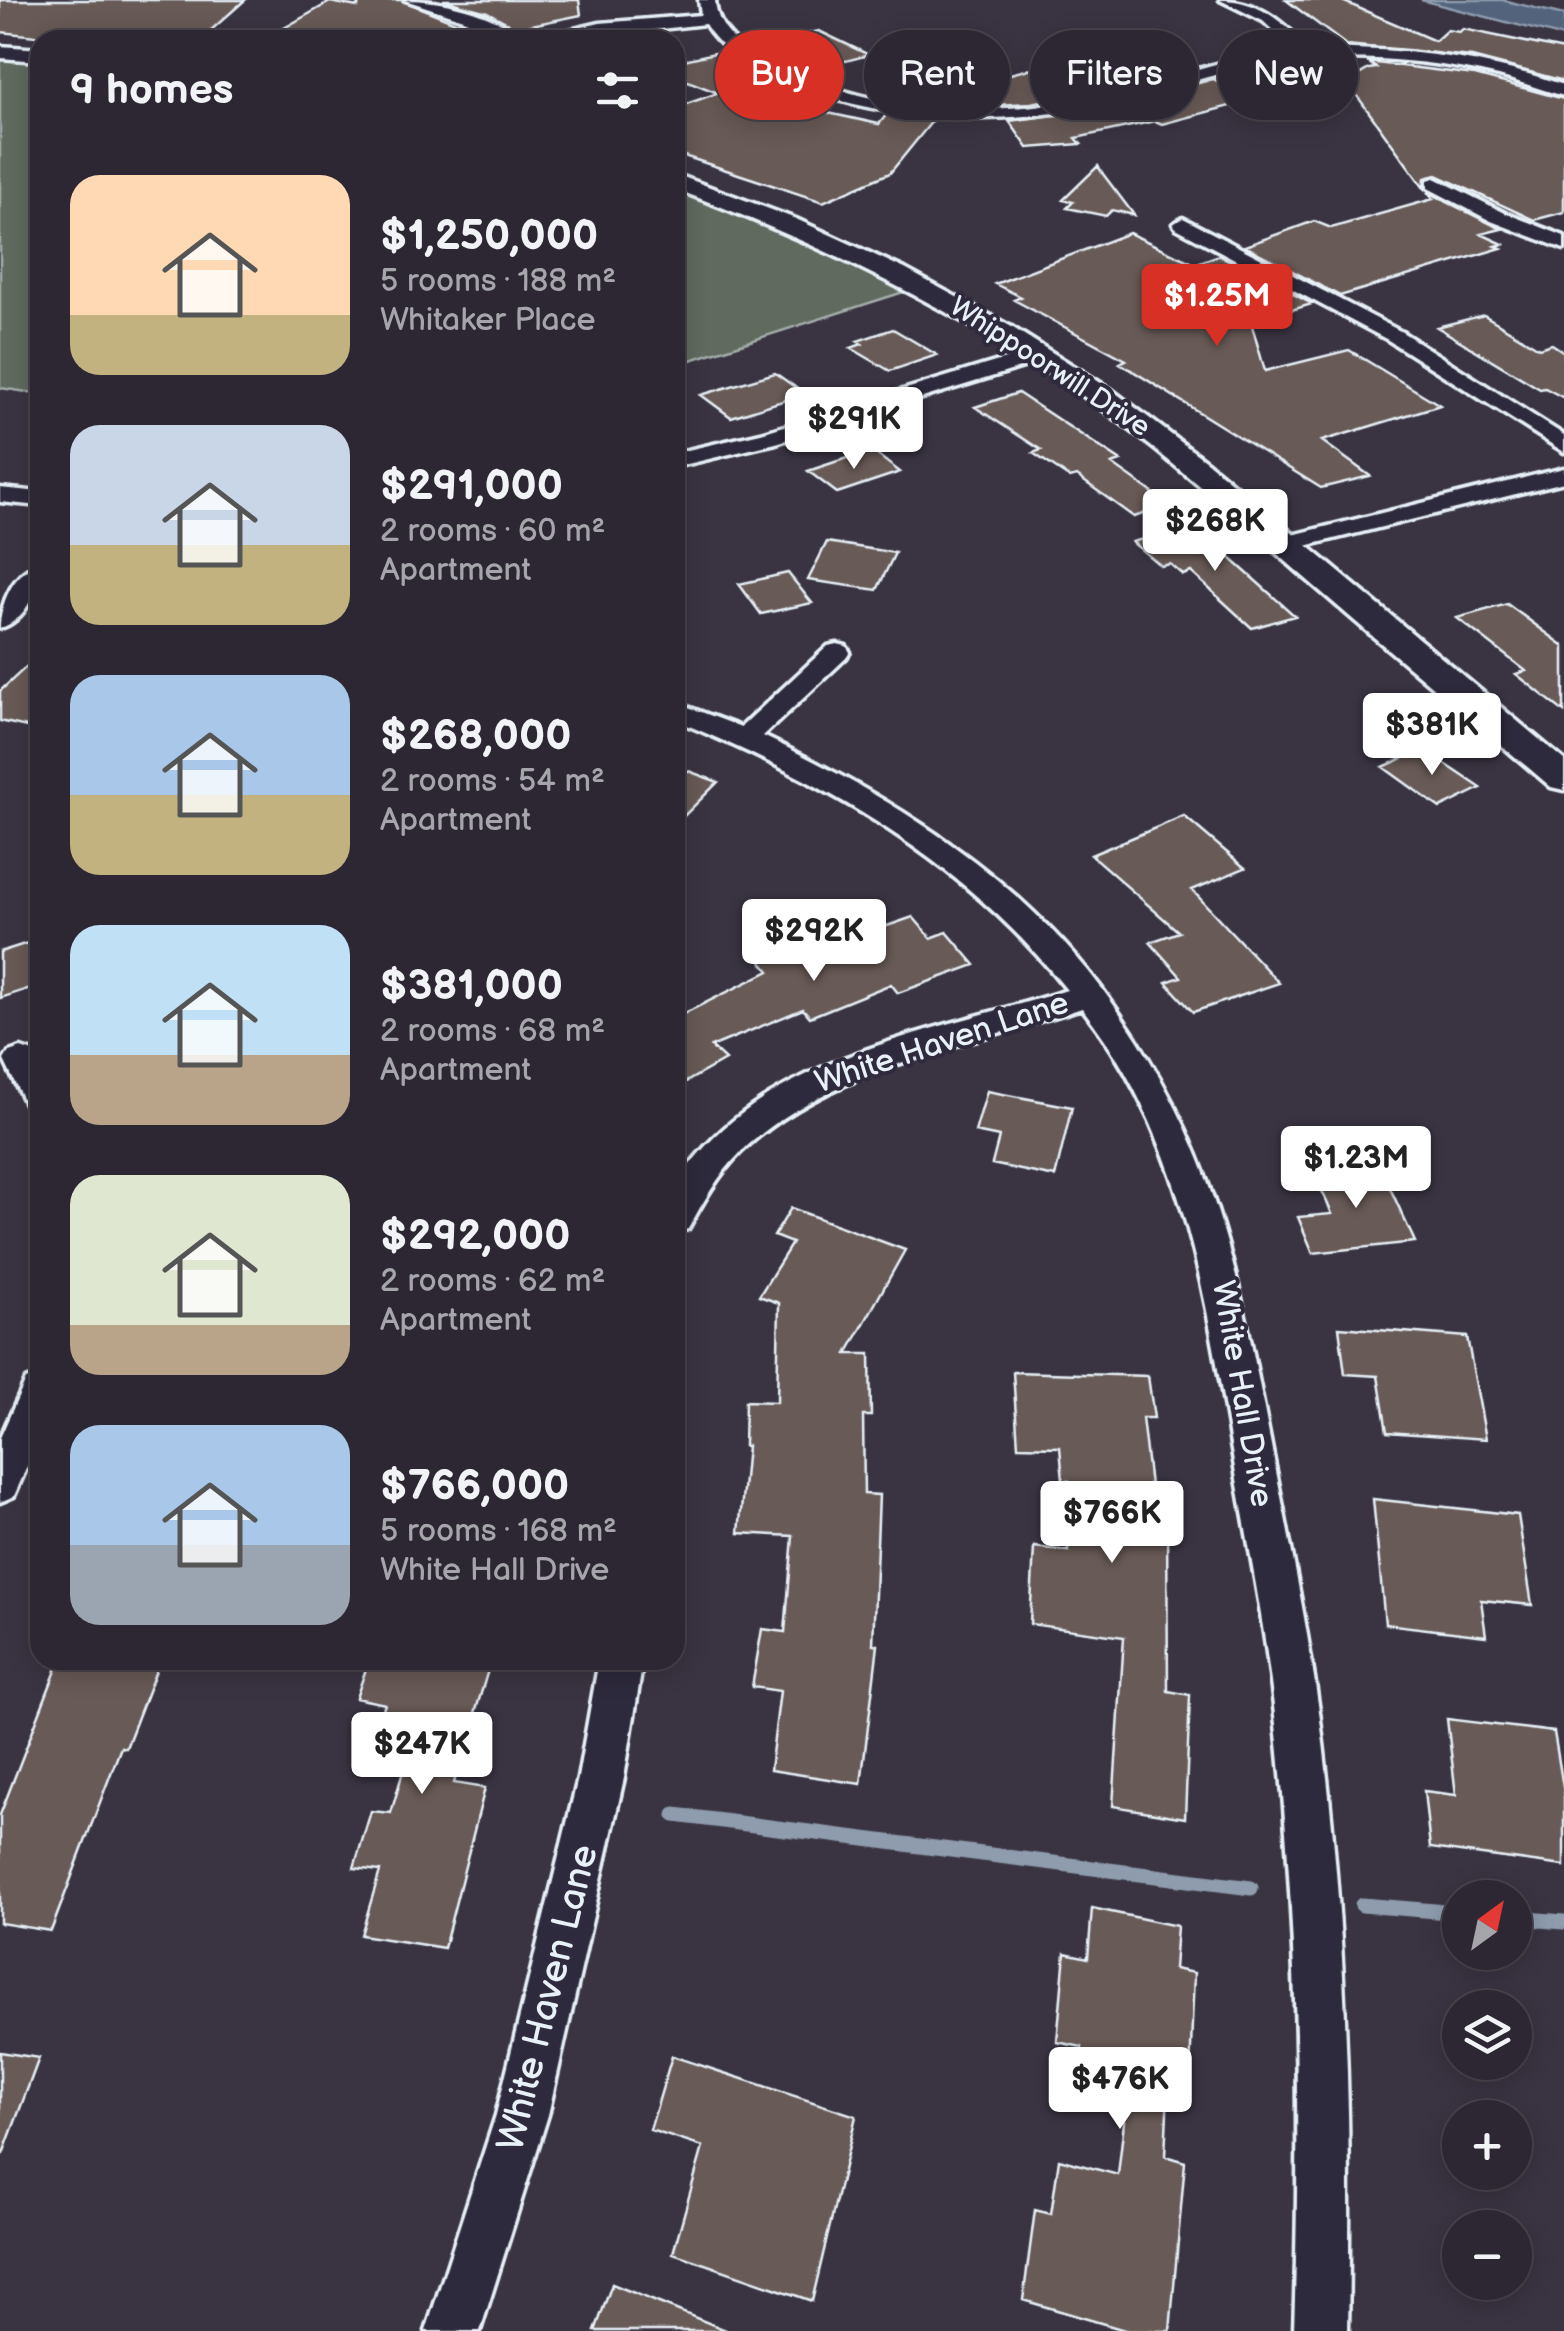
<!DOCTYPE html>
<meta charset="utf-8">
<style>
body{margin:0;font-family:"Balsamiq Sans",sans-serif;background:#342f3a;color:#f1f3f6;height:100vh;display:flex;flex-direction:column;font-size:38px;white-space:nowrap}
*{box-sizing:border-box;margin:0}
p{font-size:32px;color:#a6a5ac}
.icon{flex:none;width:55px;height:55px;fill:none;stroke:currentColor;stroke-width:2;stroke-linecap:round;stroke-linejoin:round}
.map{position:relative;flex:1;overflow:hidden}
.side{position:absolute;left:30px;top:30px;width:655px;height:1640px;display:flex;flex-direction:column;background:#2c2732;border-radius:30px;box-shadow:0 5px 25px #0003,0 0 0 2px #48444d}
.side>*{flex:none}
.hud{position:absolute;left:715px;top:30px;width:698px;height:90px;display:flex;gap:20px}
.needle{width:65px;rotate:33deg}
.fabs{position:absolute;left:1442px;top:1880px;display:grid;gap:20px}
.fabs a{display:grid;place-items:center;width:90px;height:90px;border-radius:50%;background:#2c2732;box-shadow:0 5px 25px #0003,0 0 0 2px #48444d;font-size:50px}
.price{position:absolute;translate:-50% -85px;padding:0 22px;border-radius:10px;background:#fff;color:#222;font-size:32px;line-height:65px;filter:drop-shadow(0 2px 5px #0008)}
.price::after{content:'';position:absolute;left:50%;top:60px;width:30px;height:22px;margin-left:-15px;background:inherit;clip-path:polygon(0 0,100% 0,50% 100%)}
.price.active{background:#d93025;color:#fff}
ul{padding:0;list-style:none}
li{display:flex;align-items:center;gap:30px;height:250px;padding:0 40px}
li span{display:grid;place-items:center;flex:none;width:280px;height:200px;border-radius:30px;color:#555}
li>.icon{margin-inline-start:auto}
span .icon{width:120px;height:120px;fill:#fffc;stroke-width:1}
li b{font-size:42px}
h2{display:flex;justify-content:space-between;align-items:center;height:120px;padding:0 40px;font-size:42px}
.pill{padding:0 35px;border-radius:45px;background:#2c2732;box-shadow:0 5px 25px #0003,0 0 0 2px #48444d;font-size:35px;line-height:90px}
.pill.active{background:#d93025;color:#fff}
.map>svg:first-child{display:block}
</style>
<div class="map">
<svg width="1564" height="2331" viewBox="0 0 1564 2331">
<rect width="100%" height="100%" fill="#3a3442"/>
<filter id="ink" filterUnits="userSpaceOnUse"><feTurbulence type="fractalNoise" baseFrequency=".01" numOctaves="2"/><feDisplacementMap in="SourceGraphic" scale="20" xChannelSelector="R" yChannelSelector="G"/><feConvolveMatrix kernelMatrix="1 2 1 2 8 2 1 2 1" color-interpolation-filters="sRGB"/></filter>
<g filter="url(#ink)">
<!-- green -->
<path fill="#606a5e" stroke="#a4aeab" stroke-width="2.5" d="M0,57l40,3v334l-40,-6z
M675,189l238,100 -238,76z"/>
<!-- water -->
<path fill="#52637c" stroke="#8e9cae" stroke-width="2.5" d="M1421,0h81l62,15v22z"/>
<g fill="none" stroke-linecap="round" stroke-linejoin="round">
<!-- stream -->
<path stroke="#8e9cae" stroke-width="15" d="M675,1815l576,73
M1362,1905l98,8
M1515,1918l49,4"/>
</g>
<!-- building -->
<path fill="#685a57" stroke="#e8f1f8" stroke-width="2.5" d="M0,0h245l-45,40h-129l-71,-8z
M359,0h42l84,34 -29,6h-193l67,-38 28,5z
M443,0h136l2,15 -64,13 -30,-16z
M1286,0h54l95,41 12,-11 12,2 4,-3 101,21v31l-92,-24 -126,-12z
M819,31l50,24 -66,17 -54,-26z
M1124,43l62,25 -71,20 -84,15 -34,2 -16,-23z
M723,51l49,30 -41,11 148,32 8,-10 46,6 -43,53 -67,29 -148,-49v-45l43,-15 -43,-17v-14z
M1368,62l107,13 89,24v113l-30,8 -97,-45 -12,3 -1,10 -77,-106 22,-13 7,-1z
M919,73l47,6 -21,25 -46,-5z
M1213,79l47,19 -98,26 -7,-3 -79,17 5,6 -53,4 -19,-27 103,-14z
M1098,166l5,8 31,41 -22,-5 -6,6 -39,-8 6,-6 -10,-2z
M1427,192l74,37 -20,5 22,10 -7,2 5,2 -161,48 -95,-50 69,-25 17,7 102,-29z
M1129,233l66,31 24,-9 93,49 -61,18 14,49 84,-21 91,55 -118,36 48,35 -49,12 -201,-125 6,-3 -112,-60 7,-3 -26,-13z
M1484,315l55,33 13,-4 12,8v46l-19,-10 -5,1 -103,-62z
M893,329l44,26 -47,16 -39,-23 11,-4 -5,-3z
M775,373l30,21 -74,23 -30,-22z
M1018,393l103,68 -9,3 58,41 -36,12 -57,-41 -7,2 -37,-25 8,-3 -66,-43z
M871,450l29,22 -63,21 -29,-22z
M1190,526l39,31 66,59 -43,12 -61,-56 -8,3 -13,-11 -9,2 -29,-24z
M827,542l68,11 -18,37 -69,-10z
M788,573l24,30 -51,11 -22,-30z
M1507,604l57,42v66l-48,-38 10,-3 -69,-53z
M40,654v76l-40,-9v-30z
M1423,749l58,39 -41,20 -57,-41z
M675,766l43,16 -43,43z
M1184,816l61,52 -53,22 87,93 -86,29 -27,-30 15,-5 -31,-35 29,-10 -88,-77z
M913,917l18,21 16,-6 28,33 -77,28 -7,-9 -81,33 -7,-8 -92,38 14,13 -50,28v-75l4,3 90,-45 -12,-15 91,-35 13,14z
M40,939v46l-40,13v-46z
M987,1091l85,16 -17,70 -63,-13 7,-27 -24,-5z
M1378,1162l37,80 -102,11 -15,-36 34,-3 -20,-46z
M791,1208l114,42 -58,104h23l1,62h-8l1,78 15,1 -6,149 5,1 -17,139 -91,-14 10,-79 -28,-4 10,-58 23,3 8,-96 -54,-3 8,-87h-3l1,-45 32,1 2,-99 -20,-7 33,-53 -18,-7z
M1339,1327l128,10 19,102 -99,-7 -9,-56 -33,-2z
M1013,1372l135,4 6,42h-12l12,101 13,1 1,171 22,4 -5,123 -72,-12 11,-169 -94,-13 4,-77 34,4 1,-70h-6l-3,-34 -42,-1z
M1373,1499l145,16 14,90 -51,-5 5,36 -101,-12z
M60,1660h100l-34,88 -5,-1 -70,184 -51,-8v-108z
M369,1660h122l-37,123 31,5 -41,160 -83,-13 19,-64 -26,-3 17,-57 20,2 21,-73 -37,-7 10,-29 -29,-6z
M1447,1719l107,13 10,61v73l-134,-18 -6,-57 32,4z
M1092,1908l85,18 -3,43 20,4 -4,100 -21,-5 -4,88 20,6 -15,169h-42l-105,-31 12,-90 16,4 8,-55 59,16 8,-71 -48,-11 4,-46 -25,-5 8,-89 23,5z
M0,2052l39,6 -36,96h-3z
M672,2056l184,60 -44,185 -139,-48 30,-106 -53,-17z
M612,2284l114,46v1h-131z"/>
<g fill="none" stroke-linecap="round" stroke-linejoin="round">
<!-- minor casing -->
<g stroke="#e8f1f8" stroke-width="7">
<path id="minor" d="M405,0c40,0 92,14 122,40l73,-17 101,-8 -2,-15h16c2,36 35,53 65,67 103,49 225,52 336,25 59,-15 117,-37 178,-42l-31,-29 -43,-21c40,0 63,23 91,49 87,-2 171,8 253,36v11c-22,-6 -43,-14 -65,-20 -62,-15 -126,-20 -189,-17 -69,3 -132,29 -199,44 -100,22 -203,21 -300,-11 -38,-12 -84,-32 -106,-68l-144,16h-55l-43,-21z
M1435,178l70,35 59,23v13l-73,-28 -63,-33v-8z
M1183,218l219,114 162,103v17l-176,-112 -212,-112 -3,-4z
M1038,349l8,1 3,5 -3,5 -270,83 -101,24v-14l86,-20z
M1564,468v14l-279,69 -12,-7 3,-5z
M0,488l40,4v14l-40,-4z
M40,564c0,23 -14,57 -40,64 0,-24 14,-58 40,-64z
M837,644l9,2 4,6 -4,6 -83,78c134,64 263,144 350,268 110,154 128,288 163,467 15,78 31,155 42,233 28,208 34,418 30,627h-54c7,-209 4,-417 -20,-625 -10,-87 -28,-174 -43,-261 -26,-153 -49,-311 -149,-437 -111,37 -257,61 -342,145 -22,22 -37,49 -52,76l-13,4c0,-14 -4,-33 0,-46 4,-11 15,-22 22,-31 86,-103 247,-127 370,-166 -103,-129 -241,-208 -392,-270v-18l66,25 87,-81z
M21,1048l12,4 7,13v48l-12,-3 -24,-50 5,-8z
M40,1375v62l-26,59 -14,6v-64l26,-58z
M599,1660h44l-19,118 -76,337 -68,216h-54l70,-216 82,-337z"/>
</g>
<!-- tertiary casing -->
<g stroke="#e8f1f8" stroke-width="7">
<path id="tertiary" d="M0,46l40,3v12l-40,-3z
M675,174l121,45 109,50 105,57 102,64 94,71 358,299v30l-13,-3c-85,-72 -170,-143 -254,-216 -67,-58 -132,-118 -205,-169 -129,-89 -270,-158 -417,-213z"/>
</g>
<!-- minor -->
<use href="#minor" fill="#2f2a3d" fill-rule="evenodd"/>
<!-- tertiary -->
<use href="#tertiary" fill="#2f2a3d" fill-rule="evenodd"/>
</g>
</g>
<g text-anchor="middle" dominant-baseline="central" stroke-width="8" stroke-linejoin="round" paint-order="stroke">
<!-- far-street labels -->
<g font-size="28" fill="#e8f1f8" stroke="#2f2a3d">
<text transform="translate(1050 367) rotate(33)">Whippoorwill Drive</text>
</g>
<!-- street labels -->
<g font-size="32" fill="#e8f1f8" stroke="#2f2a3d">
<text transform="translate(942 1043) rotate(-18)">White Haven Lane</text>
<text transform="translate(1242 1394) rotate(80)">White Hall Drive</text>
</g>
<!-- near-street labels -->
<g font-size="38" fill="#e8f1f8" stroke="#2f2a3d">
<text transform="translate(548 1998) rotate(-76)">White Haven Lane</text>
</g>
</g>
</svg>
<div class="fabs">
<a><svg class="needle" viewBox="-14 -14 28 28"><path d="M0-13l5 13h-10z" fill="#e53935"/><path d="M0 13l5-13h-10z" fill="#a6a5ac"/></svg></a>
<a><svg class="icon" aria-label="layers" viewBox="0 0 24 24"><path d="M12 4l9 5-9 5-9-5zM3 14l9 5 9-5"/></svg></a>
<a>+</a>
<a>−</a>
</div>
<b class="price active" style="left:1217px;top:349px">$1.25M</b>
<b class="price" style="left:854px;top:472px">$291K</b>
<b class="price" style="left:1215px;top:574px">$268K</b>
<b class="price" style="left:1432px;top:778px">$381K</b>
<b class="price" style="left:814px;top:984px">$292K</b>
<b class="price" style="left:1356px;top:1211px">$1.23M</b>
<b class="price" style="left:1112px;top:1566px">$766K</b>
<b class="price" style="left:422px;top:1797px">$247K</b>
<b class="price" style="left:1120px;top:2132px">$476K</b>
<div class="hud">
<a class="pill active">Buy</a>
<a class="pill">Rent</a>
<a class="pill">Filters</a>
<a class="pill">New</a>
</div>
<section class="side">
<h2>9 homes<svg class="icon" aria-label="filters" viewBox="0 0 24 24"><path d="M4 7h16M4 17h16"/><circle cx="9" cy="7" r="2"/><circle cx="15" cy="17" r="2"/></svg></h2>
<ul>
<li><span style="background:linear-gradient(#ffd9b3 70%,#c2b280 0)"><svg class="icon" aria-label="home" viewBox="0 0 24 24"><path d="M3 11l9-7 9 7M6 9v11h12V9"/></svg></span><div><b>$1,250,000</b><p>5 rooms · 188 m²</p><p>Whitaker Place</p></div></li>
<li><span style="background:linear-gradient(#c9d6e8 60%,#c2b280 0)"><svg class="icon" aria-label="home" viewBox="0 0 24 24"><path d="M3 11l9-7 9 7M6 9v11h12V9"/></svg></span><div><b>$291,000</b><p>2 rooms · 60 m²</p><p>Apartment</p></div></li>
<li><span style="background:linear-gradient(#a9c7e8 60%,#c2b280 0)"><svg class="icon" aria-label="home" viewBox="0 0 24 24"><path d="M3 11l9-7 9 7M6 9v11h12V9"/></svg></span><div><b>$268,000</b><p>2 rooms · 54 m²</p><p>Apartment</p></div></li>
<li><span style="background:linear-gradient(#bfe0f5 65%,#b9a48a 0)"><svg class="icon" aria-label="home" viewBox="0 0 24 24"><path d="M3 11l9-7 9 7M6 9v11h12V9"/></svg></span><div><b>$381,000</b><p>2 rooms · 68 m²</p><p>Apartment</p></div></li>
<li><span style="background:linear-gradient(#dfe7d0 75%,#b9a48a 0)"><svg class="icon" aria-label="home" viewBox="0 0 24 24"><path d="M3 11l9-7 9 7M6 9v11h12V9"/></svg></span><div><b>$292,000</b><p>2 rooms · 62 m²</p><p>Apartment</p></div></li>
<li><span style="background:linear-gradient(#a9c7e8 60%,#9aa5b1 0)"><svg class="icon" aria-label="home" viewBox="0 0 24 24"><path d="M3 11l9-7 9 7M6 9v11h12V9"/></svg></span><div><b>$766,000</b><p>5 rooms · 168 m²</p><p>White Hall Drive</p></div></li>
</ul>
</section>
</div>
